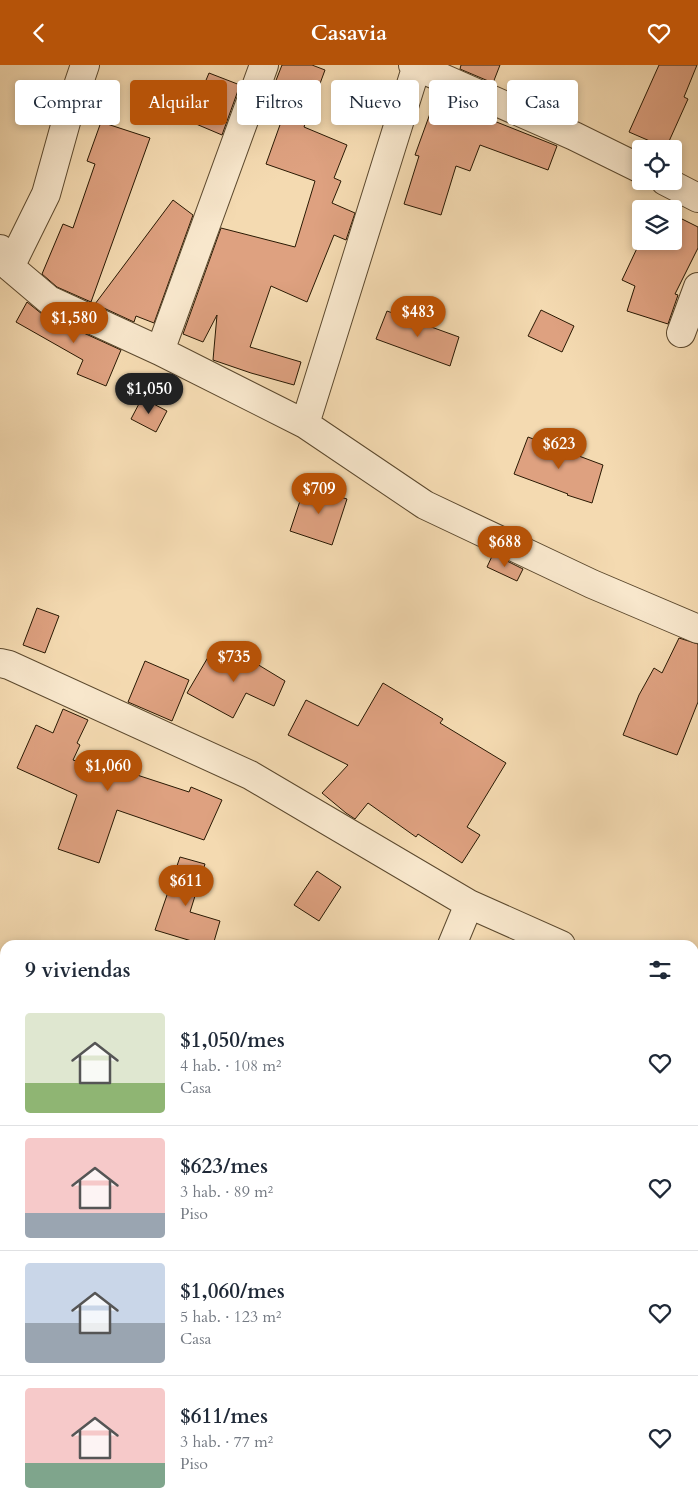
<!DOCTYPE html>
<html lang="es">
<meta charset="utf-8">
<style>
body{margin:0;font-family:Cardo,serif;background:#f2f2f3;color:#1f2937;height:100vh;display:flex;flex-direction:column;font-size:19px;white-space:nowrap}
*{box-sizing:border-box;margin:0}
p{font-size:16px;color:#747a83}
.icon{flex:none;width:28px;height:28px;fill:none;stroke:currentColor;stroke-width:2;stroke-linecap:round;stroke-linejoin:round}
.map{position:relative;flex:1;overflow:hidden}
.details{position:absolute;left:0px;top:875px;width:699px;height:571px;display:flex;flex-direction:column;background:#fff;border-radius:15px 15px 0 0;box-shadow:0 2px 8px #0003}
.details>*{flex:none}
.banner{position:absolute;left:15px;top:15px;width:669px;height:45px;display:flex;gap:10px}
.fabs{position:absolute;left:632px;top:75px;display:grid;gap:10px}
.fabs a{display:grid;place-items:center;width:50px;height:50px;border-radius:5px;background:#fff;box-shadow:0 2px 8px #0003;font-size:25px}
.price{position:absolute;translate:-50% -42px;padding:0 11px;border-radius:18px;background:#b45309;color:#fff;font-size:16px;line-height:32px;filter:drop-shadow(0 1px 2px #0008)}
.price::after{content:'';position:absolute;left:50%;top:30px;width:15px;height:11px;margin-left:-8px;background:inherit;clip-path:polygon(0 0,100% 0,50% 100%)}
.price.active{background:#222;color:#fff}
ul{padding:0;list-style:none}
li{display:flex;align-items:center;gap:15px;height:125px;padding:0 25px}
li+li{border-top:1px solid #e0e1e3}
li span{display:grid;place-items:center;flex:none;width:140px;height:100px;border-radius:5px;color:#555}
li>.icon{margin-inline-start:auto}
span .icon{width:60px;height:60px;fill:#fffc;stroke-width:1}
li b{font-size:21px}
h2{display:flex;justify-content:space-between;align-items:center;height:60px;padding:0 25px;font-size:21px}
.pill{padding:0 18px;border-radius:5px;background:#fff;box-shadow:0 2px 8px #0003;font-size:18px;line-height:45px}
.pill.active{background:#b45309;color:#fff}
header{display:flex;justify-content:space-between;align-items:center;height:65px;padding:0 25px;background:#b45309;color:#fff;font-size:22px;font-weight:700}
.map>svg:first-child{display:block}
</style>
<header><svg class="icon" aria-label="back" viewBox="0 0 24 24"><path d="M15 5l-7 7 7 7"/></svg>Casavia<svg class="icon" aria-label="heart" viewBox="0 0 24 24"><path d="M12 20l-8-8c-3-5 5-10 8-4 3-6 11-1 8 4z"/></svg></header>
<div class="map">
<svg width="698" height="1446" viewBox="0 0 698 1446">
<rect width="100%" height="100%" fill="#f4dab1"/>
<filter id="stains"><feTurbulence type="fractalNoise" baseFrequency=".004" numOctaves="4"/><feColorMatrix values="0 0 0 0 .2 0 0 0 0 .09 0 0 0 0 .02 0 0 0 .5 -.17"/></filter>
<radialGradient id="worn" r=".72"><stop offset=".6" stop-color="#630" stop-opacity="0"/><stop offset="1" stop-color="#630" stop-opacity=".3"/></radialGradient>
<!-- building -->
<path fill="#dea180" stroke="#291903" d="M282,0h30l13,5 -21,57 43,18 -13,33 7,3 -9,22 23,10 -9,27 -12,-5 -27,67 -36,-16 -21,61 51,15 -7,23 -43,-12 -38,-13 4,-45 -14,27 -20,-8 38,-106 74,19 20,-66 -49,-17 25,-70 -18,-6z
M461,0h39l-7,18 -33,-14z
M659,0h38l-13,32 4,2 -22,49 -37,-16z
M209,8l31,12 -18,50 -33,-14z
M436,32l11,4 2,-3 41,18 -1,3 68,27 -9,24 -68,-25 -10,26 -14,-5 -15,49 -37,-11 15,-48 -4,-1z
M101,57l49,16 -59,164 -34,-15 -15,-13 21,-50 10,4 22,-64 -8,-3z
M173,135l20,15 -39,108 -18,-7 -2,6 -39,-18z
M674,150l24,12v21l-23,46 3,1 -10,29 -41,-13 8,-25 -13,-6 17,-36 -4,-2 6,-13v12h33z
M27,237l15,12 79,36 -15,36 -29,-12 6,-14 -67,-38z
M541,245l33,16 -12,26 -34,-16z
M387,246l72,26 -9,29 -74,-27z
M142,333l25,13 -11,21 -25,-13z
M528,372l75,28 -11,38 -25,-8 1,-1 -54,-20z
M305,421l42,13 -15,46 -42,-14z
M493,489l30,15 -6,12 -30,-14z
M37,543l22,8 -14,37 -22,-8z
M679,573l19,6v58l-21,53 -54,-20 16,-40 15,-27 8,5z
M214,582l29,17 4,-6 38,23 -11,25 -28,-13 -13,25 -46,-25z
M145,596l44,19 -17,41 -44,-19z
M383,618l60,36 -3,4 66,40 -39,64 13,8 -18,28 -44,-29 -2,3 -48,-34 -13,16 -9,-6 -24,-20 26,-28 -60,-30 18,-35 52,26z
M63,644l25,11 -11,23 3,2 -7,15 59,20 2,-6 55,18 2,-5 31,13 -18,40 -87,-30 -18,53 -41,-14 19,-54 -60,-27 19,-43 17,8z
M180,792l25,7 -15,48 30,9 -7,24h-8l-50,-15z
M317,806l24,16 -22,34 -25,-16z"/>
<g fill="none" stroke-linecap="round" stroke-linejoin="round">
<!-- street casing -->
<g stroke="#5c492e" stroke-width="30">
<path id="street" d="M413,0l161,71 67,33
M665,116l33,17
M0,184l10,18 39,33 111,51 145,73 120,81 167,79 106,45
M10,202l36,-73 22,-79 17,-50
M681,268l17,-46
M160,286l104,-286
M305,359l112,-359
M0,598l9,2 241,110 219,129 92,41
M452,880l17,-41
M694,923l4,1
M0,1385l5,2
M119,1441l10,5
M655,1441l11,5
M214,1446l3,-5"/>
</g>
<!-- street -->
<use href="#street" stroke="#f8e7cc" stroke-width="28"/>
</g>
<rect width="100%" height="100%" filter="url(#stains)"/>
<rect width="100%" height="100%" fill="url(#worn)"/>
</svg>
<div class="fabs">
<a><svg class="icon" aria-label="locate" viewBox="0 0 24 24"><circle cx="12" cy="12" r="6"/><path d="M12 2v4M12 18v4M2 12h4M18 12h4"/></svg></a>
<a><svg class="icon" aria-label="layers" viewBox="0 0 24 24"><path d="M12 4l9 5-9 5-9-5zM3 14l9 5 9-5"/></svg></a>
</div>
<b class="price" style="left:418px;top:273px">$483</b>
<b class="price" style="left:74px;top:279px">$1,580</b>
<b class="price active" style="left:149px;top:350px">$1,050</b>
<b class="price" style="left:559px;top:405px">$623</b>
<b class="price" style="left:319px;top:450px">$709</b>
<b class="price" style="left:505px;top:503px">$688</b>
<b class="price" style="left:234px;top:618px">$735</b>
<b class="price" style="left:108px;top:727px">$1,060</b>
<b class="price" style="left:186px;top:842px">$611</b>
<div class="banner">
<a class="pill">Comprar</a>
<a class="pill active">Alquilar</a>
<a class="pill">Filtros</a>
<a class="pill">Nuevo</a>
<a class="pill">Piso</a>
<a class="pill">Casa</a>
</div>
<section class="details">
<h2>9 viviendas<svg class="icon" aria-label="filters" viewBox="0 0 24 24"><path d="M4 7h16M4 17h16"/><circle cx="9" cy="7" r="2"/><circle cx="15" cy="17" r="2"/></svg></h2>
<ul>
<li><span style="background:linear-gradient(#dfe7d0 70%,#8fb573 0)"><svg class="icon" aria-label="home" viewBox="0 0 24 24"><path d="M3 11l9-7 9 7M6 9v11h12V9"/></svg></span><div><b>$1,050/mes</b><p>4 hab. · 108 m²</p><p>Casa</p></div><svg class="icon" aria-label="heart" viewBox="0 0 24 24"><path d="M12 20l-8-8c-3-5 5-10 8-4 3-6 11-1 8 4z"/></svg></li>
<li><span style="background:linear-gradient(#f6c9c9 75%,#9aa5b1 0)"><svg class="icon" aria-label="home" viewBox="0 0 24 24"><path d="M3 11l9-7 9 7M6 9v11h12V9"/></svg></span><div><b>$623/mes</b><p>3 hab. · 89 m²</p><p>Piso</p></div><svg class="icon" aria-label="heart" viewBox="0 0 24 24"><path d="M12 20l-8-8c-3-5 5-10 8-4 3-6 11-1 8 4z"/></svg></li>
<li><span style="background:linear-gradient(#c9d6e8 60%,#9aa5b1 0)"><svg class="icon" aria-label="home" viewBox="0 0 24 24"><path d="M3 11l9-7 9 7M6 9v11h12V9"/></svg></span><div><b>$1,060/mes</b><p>5 hab. · 123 m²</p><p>Casa</p></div><svg class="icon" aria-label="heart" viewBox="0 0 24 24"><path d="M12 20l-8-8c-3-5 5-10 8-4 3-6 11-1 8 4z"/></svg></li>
<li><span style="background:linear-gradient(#f6c9c9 75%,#7fa58c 0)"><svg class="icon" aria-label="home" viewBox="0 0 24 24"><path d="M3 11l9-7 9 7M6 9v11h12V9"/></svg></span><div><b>$611/mes</b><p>3 hab. · 77 m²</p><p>Piso</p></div><svg class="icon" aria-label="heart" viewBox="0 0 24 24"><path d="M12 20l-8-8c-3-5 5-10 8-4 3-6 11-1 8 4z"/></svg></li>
</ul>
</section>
</div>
